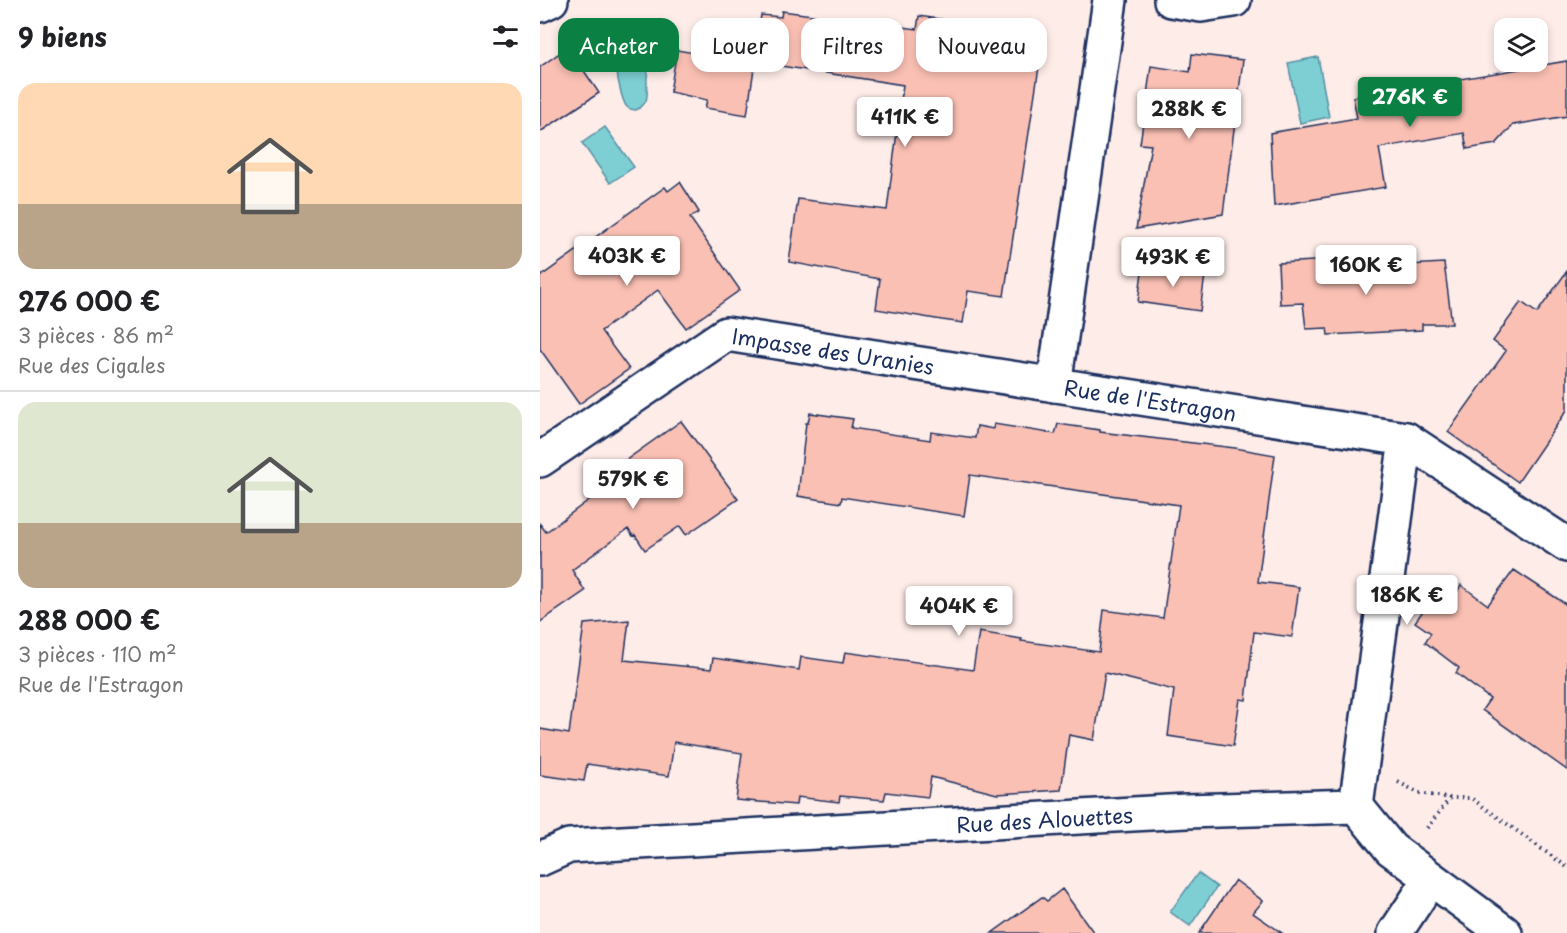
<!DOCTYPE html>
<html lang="fr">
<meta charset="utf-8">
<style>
body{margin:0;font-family:"Playpen Sans",sans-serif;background:#f2f2f2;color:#202124;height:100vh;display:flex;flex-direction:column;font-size:22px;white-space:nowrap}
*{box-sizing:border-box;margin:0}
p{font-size:20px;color:#757577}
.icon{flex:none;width:33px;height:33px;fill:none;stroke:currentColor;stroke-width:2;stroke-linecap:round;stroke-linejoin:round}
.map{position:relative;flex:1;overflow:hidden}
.drawer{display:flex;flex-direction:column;background:#fff;width:540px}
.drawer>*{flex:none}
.top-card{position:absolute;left:18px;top:18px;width:570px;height:54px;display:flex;gap:12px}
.tools{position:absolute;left:954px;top:18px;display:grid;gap:12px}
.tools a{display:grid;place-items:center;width:54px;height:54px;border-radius:12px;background:#fff;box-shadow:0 3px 9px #0003;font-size:30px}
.price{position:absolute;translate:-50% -51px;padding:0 14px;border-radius:6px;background:#fff;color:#222;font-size:20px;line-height:39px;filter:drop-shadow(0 2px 3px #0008)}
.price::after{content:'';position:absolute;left:50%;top:36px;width:18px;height:14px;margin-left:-9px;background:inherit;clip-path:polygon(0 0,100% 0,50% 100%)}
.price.on{background:#0b8043;color:#fff}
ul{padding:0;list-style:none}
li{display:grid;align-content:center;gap:12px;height:318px;padding:0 18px}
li+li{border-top:2px solid #e0e0e0}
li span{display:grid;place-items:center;height:186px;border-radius:18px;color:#555}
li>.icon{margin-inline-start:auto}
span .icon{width:108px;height:108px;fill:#fffc;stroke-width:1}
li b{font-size:26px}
h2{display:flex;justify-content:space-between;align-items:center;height:72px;padding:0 18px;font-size:26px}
.tag{padding:0 21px;border-radius:18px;background:#fff;box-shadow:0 3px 9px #0003;font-size:21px;line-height:54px}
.tag.on{background:#0b8043;color:#fff}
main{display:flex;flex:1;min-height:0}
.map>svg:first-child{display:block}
</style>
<main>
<section class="drawer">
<h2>9 biens<svg class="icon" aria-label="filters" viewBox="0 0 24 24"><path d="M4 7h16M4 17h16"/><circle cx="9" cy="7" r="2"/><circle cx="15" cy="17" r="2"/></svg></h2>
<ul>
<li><span style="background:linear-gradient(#ffd9b3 65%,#b9a48a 0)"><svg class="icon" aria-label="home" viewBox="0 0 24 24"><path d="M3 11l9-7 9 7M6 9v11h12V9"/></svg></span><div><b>276 000 €</b><p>3 pièces · 86 m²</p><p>Rue des Cigales</p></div></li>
<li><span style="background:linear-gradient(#dfe7d0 65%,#b9a48a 0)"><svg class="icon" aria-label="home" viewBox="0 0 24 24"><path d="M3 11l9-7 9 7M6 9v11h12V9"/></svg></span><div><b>288 000 €</b><p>3 pièces · 110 m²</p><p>Rue de l'Estragon</p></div></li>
</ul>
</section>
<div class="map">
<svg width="1027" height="933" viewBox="0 0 1027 933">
<rect width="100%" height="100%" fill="#feece8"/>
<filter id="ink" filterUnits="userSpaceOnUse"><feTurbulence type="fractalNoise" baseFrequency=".0167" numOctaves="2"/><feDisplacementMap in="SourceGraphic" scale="12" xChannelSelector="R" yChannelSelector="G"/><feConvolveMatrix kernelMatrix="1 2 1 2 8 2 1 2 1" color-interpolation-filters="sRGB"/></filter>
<g filter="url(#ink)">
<!-- water -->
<path fill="#7ecfd3" stroke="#568fa4" stroke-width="1.5" d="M92,45c22,0 17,17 15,32 -1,14 5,25 -11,33 -4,-1 -6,0 -9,-3 -5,-5 -12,-37 -10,-44 2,-5 9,-16 15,-18z
M778,57l11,60 -29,6 -12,-60z
M65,127l29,40 -24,16 -28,-40z
M658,873l19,14 -27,39 -20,-14z"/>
<!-- building -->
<path fill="#fbc0b4" stroke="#1b2f5e" stroke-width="1.5" d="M242,11l135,18 2,-13 125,18 -40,262 -36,-5 -5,32 -21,-3 -66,-11 4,-30 -91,-17 9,-63 89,11 16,-125 -148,-23 -8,53 -42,-7 2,-8 -37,-8 7,-42 17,3 3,-17 18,2 1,-5 41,7 4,-25 20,2z
M28,47l31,46 -59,39v-65z
M652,54l51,6 -20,154 -87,15 15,-84 -11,-1 11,-78 39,6z
M1027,61v55l-54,9 -17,19 -29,5 -3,-16 -85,15 7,39 -112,19 -4,-73 87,-15 -4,-21z
M140,182l19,30 -9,6 50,72 -54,38 -28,-38 -57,41 28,38 -50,35 -39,-55v-72l125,-90 3,4z
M810,259l1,9 93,-5 8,61h-30v6l-94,5 -1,-7 -21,1 -3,-26 -23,1 -2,-41z
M666,268l-6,43 -62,-9 4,-30z
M1027,271v139l-49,72 -70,-50 58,-81 -13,-10 28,-39 16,11z
M270,413l43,6 -2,9 79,12 1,-8 44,6 2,-12 16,3 1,-5 61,10 3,-10 42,6v2l135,16 40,7 -17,127 41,5 -7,50 -38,-5 -8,68 -6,-1 -7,47 -65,-10 6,-46 -69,-17 -11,67 -25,-5 -8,55 -64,4 -66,-17 -3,20 -42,-5 -2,8 -44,-4 -1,6 -42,-5 -1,8 -60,-5 6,-47 -68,-11 -5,34 -82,-12 -3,17 -44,-6v-46l29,5 15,-110 45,-4 -5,40 87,9 2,-11 86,12 2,-13 42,6 2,-11 128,18 6,-38 43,7 -1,2 78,11 5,-42 59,8 16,-113 -209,-30 -6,41 -122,-19 -1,6 -43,-7 8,-73h2z
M141,421l57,78 -52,36 -6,-9 -35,24 -10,-15 -2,1 -5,-7 -56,41 13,21 -45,31v-98l6,8 55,-41 -7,-8z
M974,570l53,35v165l-85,-60 8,-11 -34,-26 3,-5 -34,-26 6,-9 -16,-11 22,-31 15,10 9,-16 27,20z
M695,880l28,21 -10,12 29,20h-83z
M522,889l32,44h-102l50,-36 5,4z"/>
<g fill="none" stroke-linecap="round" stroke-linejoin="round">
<!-- minor casing -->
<g stroke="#1b2f5e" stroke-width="38">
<g id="minor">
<path d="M631,0l30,5 33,-5"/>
<path d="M0,5l11,-5"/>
<path d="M514,385l56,-385"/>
<path id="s1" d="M0,460l186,-126 680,105 161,106"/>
<path d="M816,806l50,-367"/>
<path id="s2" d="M0,859l29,-13 617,-35 170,-5 35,43 114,84"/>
<path d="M855,933l35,-53"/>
</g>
</g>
<!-- path -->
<path stroke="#1b2f5e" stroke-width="4" stroke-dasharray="1.5 4.5" stroke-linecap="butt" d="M858,782l21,11 31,5h21l96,69
M887,828l23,-30"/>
<!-- minor -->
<use href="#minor" stroke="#fff" stroke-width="33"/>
</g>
</g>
<g text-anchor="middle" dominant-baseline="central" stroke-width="4.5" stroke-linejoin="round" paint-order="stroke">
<!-- street labels -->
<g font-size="21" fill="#1b2f5e" stroke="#fff">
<text stroke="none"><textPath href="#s1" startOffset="333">Impasse des Uranies</textPath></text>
<text stroke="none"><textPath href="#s1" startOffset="654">Rue de l'Estragon</textPath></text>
<text stroke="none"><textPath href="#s2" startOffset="508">Rue des Alouettes</textPath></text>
</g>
</g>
</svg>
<div class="tools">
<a><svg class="icon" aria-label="layers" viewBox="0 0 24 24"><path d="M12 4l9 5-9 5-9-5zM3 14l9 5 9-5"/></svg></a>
</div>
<b class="price on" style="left:870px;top:128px">276K €</b>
<b class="price" style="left:649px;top:140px">288K €</b>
<b class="price" style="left:365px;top:148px">411K €</b>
<b class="price" style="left:87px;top:287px">403K €</b>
<b class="price" style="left:633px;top:288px">493K €</b>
<b class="price" style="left:826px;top:296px">160K €</b>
<b class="price" style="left:93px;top:510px">579K €</b>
<b class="price" style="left:867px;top:626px">186K €</b>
<b class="price" style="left:419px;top:637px">404K €</b>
<div class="top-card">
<a class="tag on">Acheter</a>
<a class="tag">Louer</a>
<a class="tag">Filtres</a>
<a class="tag">Nouveau</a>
</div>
</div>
</main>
